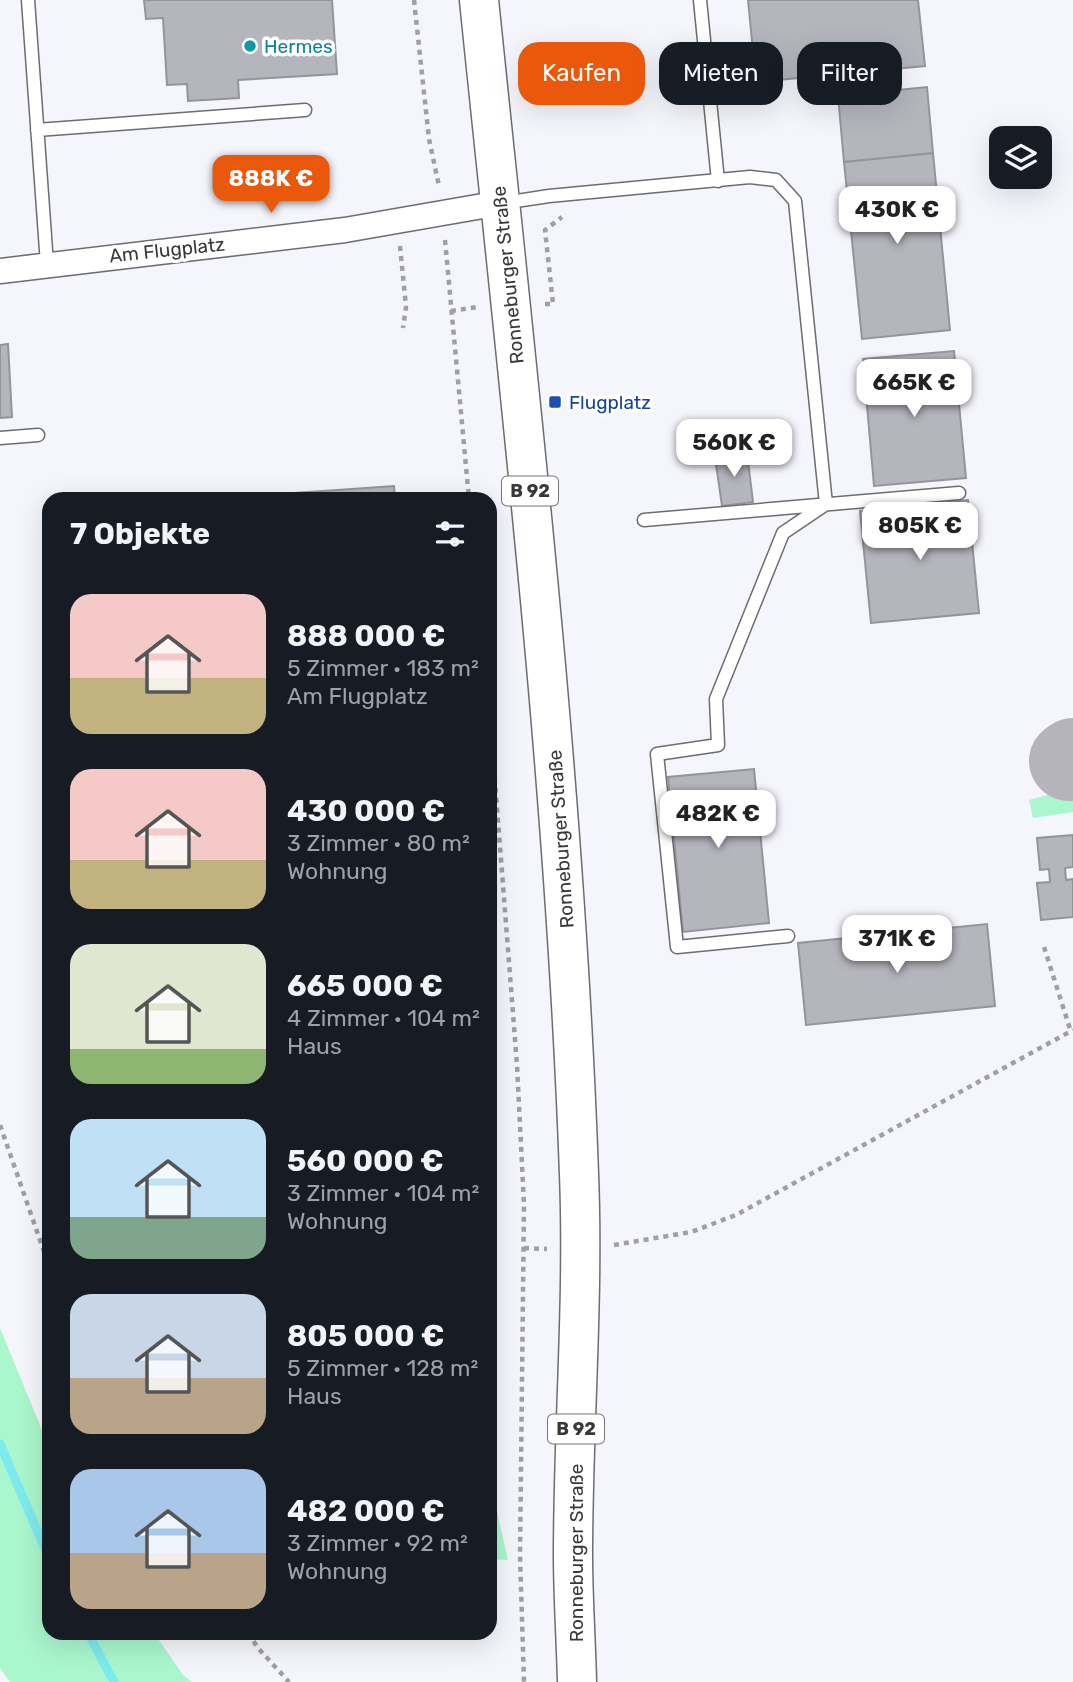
<!DOCTYPE html>
<html lang="de">
<meta charset="utf-8">
<style>
body{margin:0;font-family:Rubik,sans-serif;background:#20242c;color:#f1f3f6;height:100vh;display:flex;flex-direction:column;font-size:26px;white-space:nowrap}
*{box-sizing:border-box;margin:0}
p{font-size:23px;color:#9ea1a6}
.icon{flex:none;width:38px;height:38px;fill:none;stroke:currentColor;stroke-width:2;stroke-linecap:round;stroke-linejoin:round}
.map{position:relative;flex:1;overflow:hidden}
.drawer{position:absolute;left:42px;top:492px;width:455px;height:1148px;display:flex;flex-direction:column;background:#171b24;border-radius:21px;box-shadow:0 7px 28px #0002}
.drawer>*{flex:none}
.guide{position:absolute;left:518px;top:42px;width:450px;height:63px;display:flex;gap:14px}
.fabs{position:absolute;left:989px;top:126px;display:grid;gap:14px}
.fabs a{display:grid;place-items:center;width:63px;height:63px;border-radius:14px;background:#171b24;box-shadow:0 7px 28px #0002;font-size:35px}
.price{position:absolute;translate:-50% -60px;padding:0 16px;border-radius:14px;background:#fff;color:#222;font-size:23px;line-height:46px;filter:drop-shadow(0 2px 4px #0008)}
.price::after{content:'';position:absolute;left:50%;top:42px;width:21px;height:16px;margin-left:-10px;background:inherit;clip-path:polygon(0 0,100% 0,50% 100%)}
.price.active{background:#ea580c;color:#fff}
ul{padding:0;list-style:none}
li{display:flex;align-items:center;gap:21px;height:175px;padding:0 28px}
li span{display:grid;place-items:center;flex:none;width:196px;height:140px;border-radius:21px;color:#555}
li>.icon{margin-inline-start:auto}
span .icon{width:84px;height:84px;fill:#fffc;stroke-width:1}
li b{font-size:30px}
h2{display:flex;justify-content:space-between;align-items:center;height:84px;padding:0 28px;font-size:30px}
.chip{padding:0 24px;border-radius:21px;background:#171b24;box-shadow:0 7px 28px #0002;font-size:24px;line-height:63px}
.chip.active{background:#ea580c;color:#fff}
.map>svg:first-child{display:block}
</style>
<div class="map">
<svg width="1073" height="1682" viewBox="0 0 1073 1682">
<rect width="100%" height="100%" fill="#f5f5fc"/>
<!-- green -->
<path fill="#aaf6cd" d="M1073,788v24l-40,6 -4,-18z
M0,1328l49,119v186h105l29,42 9,7h-182l-10,-14z
M490,1506l6,1 12,53 -18,-1z"/>
<g fill="none" stroke-linecap="round" stroke-linejoin="round">
<!-- stream -->
<path stroke="#7debee" stroke-width="9" d="M0,1444l49,114
M88,1633l26,49"/>
<!-- taxiway -->
<path stroke="#b4b4ba" stroke-width="80" d="M1069,761l4,-3"/>
</g>
<!-- building -->
<path fill="#b5b5bd" stroke="#94959b" stroke-width="2" d="M144,0h188l5,74 -99,6 1,18 -51,3 -1,-17 -20,1 -4,-67 -17,1z
M748,0h170l7,66 -169,16z
M927,87l6,66 -89,9 -6,-66z
M933,153l17,177 -88,9 -18,-177z
M8,344l4,73 -12,1v-73z
M954,351l12,127 -92,8 -11,-127z
M747,453l6,49 -31,4 -7,-49z
M394,486l1,13h-188z
M968,500l11,113 -108,10 -11,-112z
M754,769l15,154 -86,9 -15,-155z
M1073,835v32l-8,1 1,12 7,-1v38l-32,3 -4,-37 13,-1 -1,-13 -9,1 -3,-32z
M987,924l8,82 -189,19 -8,-82z"/>
<g fill="none" stroke-linecap="round" stroke-linejoin="round">
<!-- lane casing -->
<g stroke="#6c6c72" stroke-width="15">
<path id="lane" d="M28,0l19,264
M700,0l18,181
M37,130l268,-20
M503,203l46,-7 201,-19 26,3 19,21 31,303 -43,29 -67,166 2,46 -61,9 20,193 111,-11
M0,438l38,-3
M644,520l315,-27"/>
</g>
<!-- street casing -->
<g stroke="#6c6c72" stroke-width="27">
<path id="street" d="M0,271l345,-41 155,-27"/>
</g>
<!-- primary casing -->
<g stroke="#6c6c72" stroke-width="41">
<path id="primary" d="M479,0c40,391 86,781 100,1174 5,127 -6,254 -6,381 0,42 3,85 4,127"/>
</g>
<!-- path -->
<path stroke="#9f9fa4" stroke-width="4.5" stroke-dasharray="5 5" stroke-linecap="butt" d="M414,0l15,139 10,47
M445,240l24,259
M400,246l6,61 -3,21
M545,304h8l-8,-74 17,-13
M451,311l26,-4
M490,718l27,347 7,140 -4,351 4,126
M1044,947l27,85
M0,1125l49,141
M614,1245l77,-13 45,-17 337,-185
M524,1248l23,1
M248,1633l10,15 31,34"/>
<!-- lane -->
<use href="#lane" stroke="#fff" stroke-width="12"/>
<!-- street -->
<use href="#street" stroke="#fff" stroke-width="24"/>
<!-- primary -->
<use href="#primary" stroke="#fff" stroke-width="38"/>
</g>
<!-- markers -->
<circle fill="#0f9aa8" stroke="#fff" stroke-width="2.5" cx="250" cy="46" r="7"/>
<rect fill="#1a4fb4" stroke="#fff" stroke-width="2.5" x="548" y="395" width="14" height="14" rx="3.5"/>
<g text-anchor="middle" dominant-baseline="central" stroke-width="7" stroke-linejoin="round" paint-order="stroke">
<!-- shield labels -->
<g fill="#fff" stroke="#747476" stroke-width="2">
<rect x="502" y="476.5" width="56" height="29" rx="5"/>
<rect x="548" y="1414.5" width="56" height="29" rx="5"/>
</g>
<g font-size="18" font-weight="bold" fill="#38383b">
<text x="530" y="491">B 92</text>
<text x="576" y="1429">B 92</text>
</g>
<!-- culture labels -->
<g font-size="19" fill="#0d838f" stroke="#fff" text-anchor="start">
<text x="264" y="46">Hermes</text>
</g>
<!-- street labels -->
<g font-size="19" fill="#38383b" stroke="#fff">
<text transform="translate(167 250) rotate(-6)">Am Flugplatz</text>
<text transform="translate(508 275) rotate(-96)">Ronneburger Straße</text>
<text transform="translate(561 839) rotate(-94)">Ronneburger Straße</text>
<text transform="translate(576 1553) rotate(-90)">Ronneburger Straße</text>
</g>
<!-- transit labels -->
<g font-size="19" fill="#164399" stroke="#fff" text-anchor="start">
<text x="569" y="402">Flugplatz</text>
</g>
</g>
</svg>
<div class="fabs">
<a><svg class="icon" aria-label="layers" viewBox="0 0 24 24"><path d="M12 4l9 5-9 5-9-5zM3 14l9 5 9-5"/></svg></a>
</div>
<b class="price active" style="left:271px;top:215px">888K €</b>
<b class="price" style="left:897px;top:246px">430K €</b>
<b class="price" style="left:914px;top:419px">665K €</b>
<b class="price" style="left:734px;top:479px">560K €</b>
<b class="price" style="left:920px;top:562px">805K €</b>
<b class="price" style="left:718px;top:850px">482K €</b>
<b class="price" style="left:897px;top:975px">371K €</b>
<div class="guide">
<a class="chip active">Kaufen</a>
<a class="chip">Mieten</a>
<a class="chip">Filter</a>
</div>
<section class="drawer">
<h2>7 Objekte<svg class="icon" aria-label="filters" viewBox="0 0 24 24"><path d="M4 7h16M4 17h16"/><circle cx="9" cy="7" r="2"/><circle cx="15" cy="17" r="2"/></svg></h2>
<ul>
<li><span style="background:linear-gradient(#f6c9c9 60%,#c2b280 0)"><svg class="icon" aria-label="home" viewBox="0 0 24 24"><path d="M3 11l9-7 9 7M6 9v11h12V9"/></svg></span><div><b>888 000 €</b><p>5 Zimmer · 183 m²</p><p>Am Flugplatz</p></div></li>
<li><span style="background:linear-gradient(#f6c9c9 65%,#c2b280 0)"><svg class="icon" aria-label="home" viewBox="0 0 24 24"><path d="M3 11l9-7 9 7M6 9v11h12V9"/></svg></span><div><b>430 000 €</b><p>3 Zimmer · 80 m²</p><p>Wohnung</p></div></li>
<li><span style="background:linear-gradient(#dfe7d0 75%,#8fb573 0)"><svg class="icon" aria-label="home" viewBox="0 0 24 24"><path d="M3 11l9-7 9 7M6 9v11h12V9"/></svg></span><div><b>665 000 €</b><p>4 Zimmer · 104 m²</p><p>Haus</p></div></li>
<li><span style="background:linear-gradient(#bfe0f5 70%,#7fa58c 0)"><svg class="icon" aria-label="home" viewBox="0 0 24 24"><path d="M3 11l9-7 9 7M6 9v11h12V9"/></svg></span><div><b>560 000 €</b><p>3 Zimmer · 104 m²</p><p>Wohnung</p></div></li>
<li><span style="background:linear-gradient(#c9d6e8 60%,#b9a48a 0)"><svg class="icon" aria-label="home" viewBox="0 0 24 24"><path d="M3 11l9-7 9 7M6 9v11h12V9"/></svg></span><div><b>805 000 €</b><p>5 Zimmer · 128 m²</p><p>Haus</p></div></li>
<li><span style="background:linear-gradient(#a9c7e8 60%,#b9a48a 0)"><svg class="icon" aria-label="home" viewBox="0 0 24 24"><path d="M3 11l9-7 9 7M6 9v11h12V9"/></svg></span><div><b>482 000 €</b><p>3 Zimmer · 92 m²</p><p>Wohnung</p></div></li>
</ul>
</section>
</div>
